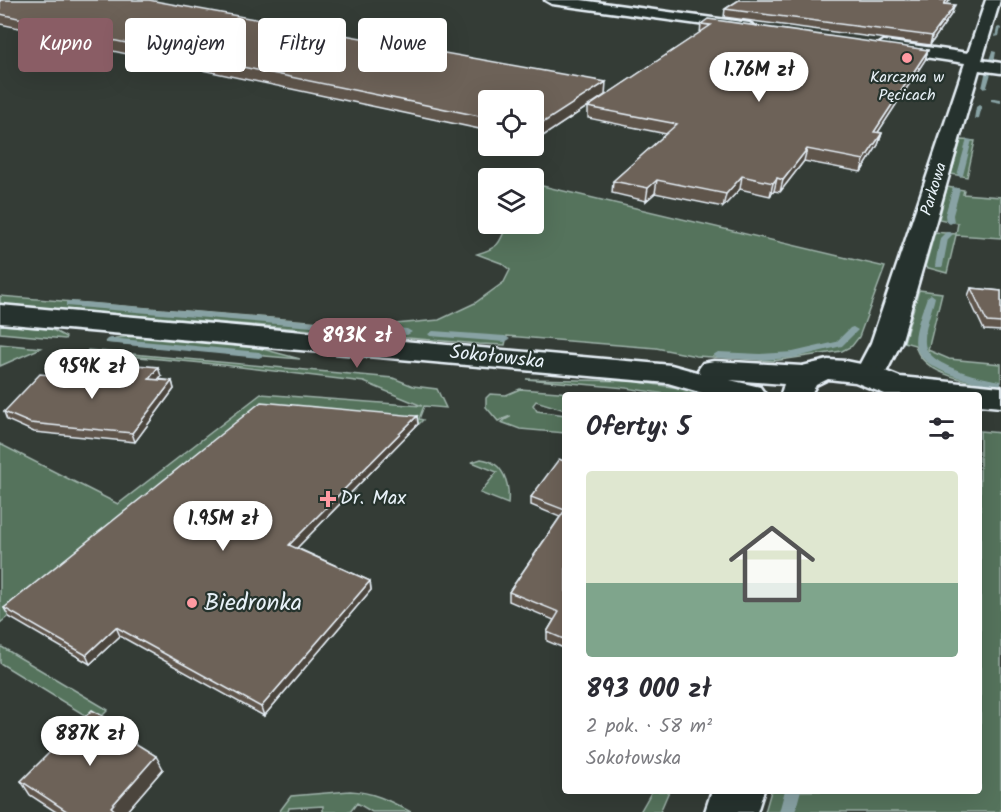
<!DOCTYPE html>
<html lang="pl">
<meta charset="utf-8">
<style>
body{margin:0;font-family:Kalam,sans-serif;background:#f7f7f7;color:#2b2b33;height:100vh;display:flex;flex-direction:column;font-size:22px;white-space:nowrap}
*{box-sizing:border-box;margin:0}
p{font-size:20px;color:#7c7c81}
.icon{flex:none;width:33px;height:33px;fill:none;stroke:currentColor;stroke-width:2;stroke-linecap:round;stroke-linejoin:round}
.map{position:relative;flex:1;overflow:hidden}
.side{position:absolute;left:562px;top:392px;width:420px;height:402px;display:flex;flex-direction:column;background:#fff;border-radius:6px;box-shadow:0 6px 24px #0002}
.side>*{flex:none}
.top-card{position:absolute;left:18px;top:18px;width:454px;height:54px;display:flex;gap:12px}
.fabs{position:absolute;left:478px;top:90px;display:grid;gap:12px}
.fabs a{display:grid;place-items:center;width:66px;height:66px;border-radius:6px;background:#fff;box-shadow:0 6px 24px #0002;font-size:30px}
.price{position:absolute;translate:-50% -51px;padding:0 14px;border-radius:21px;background:#fff;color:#222;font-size:20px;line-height:39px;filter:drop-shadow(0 2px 3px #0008)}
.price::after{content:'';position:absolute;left:50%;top:36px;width:18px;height:14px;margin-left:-9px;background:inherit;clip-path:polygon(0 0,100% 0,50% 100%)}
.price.current{background:#8a5d65;color:#fff}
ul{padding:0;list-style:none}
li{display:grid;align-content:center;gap:12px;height:318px;padding:0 24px}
li span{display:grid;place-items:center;height:186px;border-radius:6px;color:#555}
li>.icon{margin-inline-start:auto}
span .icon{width:108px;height:108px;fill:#fffc;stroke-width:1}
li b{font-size:26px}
h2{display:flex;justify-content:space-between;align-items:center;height:72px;padding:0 24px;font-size:26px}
.tag{padding:0 21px;border-radius:6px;background:#fff;box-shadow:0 6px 24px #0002;font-size:21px;line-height:54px}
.tag.current{background:#8a5d65;color:#fff}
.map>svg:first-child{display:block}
</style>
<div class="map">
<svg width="1001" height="812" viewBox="0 0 1001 812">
<rect width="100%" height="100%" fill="#343c36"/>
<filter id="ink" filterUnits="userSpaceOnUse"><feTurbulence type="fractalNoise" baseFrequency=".0167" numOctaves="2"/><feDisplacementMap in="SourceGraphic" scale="12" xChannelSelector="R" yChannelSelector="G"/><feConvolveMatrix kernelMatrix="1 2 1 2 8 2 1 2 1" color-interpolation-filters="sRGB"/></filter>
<g filter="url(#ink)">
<!-- green -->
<path fill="#55735b" stroke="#9eb2aa" stroke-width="1.5" d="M961,140l14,1 -8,36 -16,-3z
M534,184l351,83 -26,70 -7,9 -10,5 -69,10 -77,-5 -40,-8 -149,-12 -2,9 -26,-1 -479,-40v-8l346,28h49l44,-4 36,-17 29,-21 6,-12 -9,-7 -24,-9c21,-6 23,-10 30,-30h27z
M947,187l17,3 -1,4 38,3v41l-45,-3 -9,38 -22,-6 10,-35 21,2 2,-11 -19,-4z
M919,290l23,3 -14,57 21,9 52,5v18l-14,-2 4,11 -20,-3v-6c-20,-5 -50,-13 -56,-37l-11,-3z
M0,325l51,4 15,8 -1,2 -65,-6z
M135,336l120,11 45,12 -195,-17 11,-4z
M0,344l41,4 -41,18z
M88,350l305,28 20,8 24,3 9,19 -22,-2 -5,13 4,1 -4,4 -157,-15 -262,214v-179l118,60 143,-110 161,12 -58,-24 -140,-17 -137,-13z
M526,379l106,2 88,13h-55l-39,-6z
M520,389l64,5h-18l-1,16 -29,-9 -3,4 4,6 28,4v18l-45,-4 -19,-7 9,-5v-1l-12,5 -12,-14v-9l4,-4 16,1z
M980,431l21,2v379h-236l6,-21 209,-1z
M481,459c23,3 29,25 27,45l-28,-11 17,-21 -25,-10z
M0,646l108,64 -12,12 -96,-59z
M350,791c24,1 40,10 61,21h-39l-15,-9 -7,9h-27v-6l-34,2 -1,4h-9l12,-16z
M652,791h17l-9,21h-20z"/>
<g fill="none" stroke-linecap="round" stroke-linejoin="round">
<!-- stream -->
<path fill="#88a2a4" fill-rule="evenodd" d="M999,27l2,1 -2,8 -4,1 2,-9z
M992,51l4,1 -2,11 -3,2 -3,-2z
M989,68l3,2 -5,17 -5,1 4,-18z
M993,98l8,1v4l-10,-2v-2z
M979,105l3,2 -3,11 -5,1 2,-12z
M967,139l5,1 -9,35 -3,2 -3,-2z
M953,187l7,2 -7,26 1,7 -4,2 -4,-2 -1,-7z
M946,232h3l4,2 -5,5 -5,26 -1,2h-6l-1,-2 5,-27z
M931,294l4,3c-3,14 -11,31 -10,46 1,23 57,35 76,38v6c-23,-3 -78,-15 -85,-40 -4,-12 7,-38 11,-50z
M69,301l338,28 5,3 -5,3 -341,-29v-4z
M853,327l5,3 -16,16 -49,12 -33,2 -42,-2 -5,-3 5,-3 42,2 33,-2 43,-10 14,-14z
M433,331l72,5 5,3 -5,3 -75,-6 -2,-2z
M110,338l149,14 5,3 -5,3 -152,-15 -2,-2 2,-2z
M785,790h16l-6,22h-16z"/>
<!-- minor casing -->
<g stroke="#e8f1f8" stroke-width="5">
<path id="minor" d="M545,0h36l168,23 7,4 -7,4 -197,-27z
M986,0h14l-18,60 19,3v10l-22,-3 -78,273 -20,39 -11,2 -11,-2 -5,-7 17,-32 94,-280 -81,-12 -8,-5 8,-5 84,12z"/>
</g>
<!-- tertiary casing -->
<g stroke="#e8f1f8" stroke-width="5">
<path id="tertiary" d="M0,305l671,60 29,8 -2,-3 5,-7 11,-2 88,5 26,-6 18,1 29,6 25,10 101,10v20l-21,-2v-11h-95l-30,-12 -27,-3 -12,6 -5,9h-30l3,-10 -54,-4 30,7 5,7h-59l-38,-11 -668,-60z
M712,790h52l-7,22h-52z"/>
</g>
<!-- minor -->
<use href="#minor" fill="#26332d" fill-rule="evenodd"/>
<!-- tertiary -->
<use href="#tertiary" fill="#26332d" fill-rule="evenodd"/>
</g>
<!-- wall -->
<path fill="#5e544c" stroke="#e8f1f8" stroke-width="1.5" d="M0,0l605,95 -68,45 -3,-40h-45v31l-442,-94v-3l-47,-10z
M739,0h211l-3,4 5,9 -22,32 -206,-28 1,-8z
M701,24l227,26 -3,10 -47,72 4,1 -4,12 -17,27 -57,-11 -24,31 -6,-1 -4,5 -30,-7 -17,18 -68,-14 -9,8 -34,-8 1,-12 53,-47 -78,-16v-11l112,-74z
M971,288l30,3v40l-17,-1 -16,-34z
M161,376l-3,3 14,2 2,8 -39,53 -101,-10 -27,-12 -3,-8 95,-32z
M417,416l1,8 -121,124 73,33 1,9 -107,126 -144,-80 -30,28 -81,-47 -5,-9z
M566,462v187l-19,-8v-9l7,-12 -45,-19v-9l51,-75 -29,-12v-8z
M127,730l5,12 31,27 -37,43h-70l-26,-17 -9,-14z"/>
<!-- shaded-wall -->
<path fill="#4c453e" stroke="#e8f1f8" stroke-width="1.5" d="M955,5l-3,8 -22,32 2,-9z
M928,50l-3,10 -54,83 3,-11z
M606,82l-1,13 -68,45h-3v-13z
M882,133l-4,12 -17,27 3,-12z
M807,149l-3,12 -24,31 3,-12z
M742,176l-2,13 -17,18 3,-13z
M777,178l-3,13 -4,5 3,-13z
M657,180l-2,13 -9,8 2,-13z
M158,367l3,9 -9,11 -3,-8z
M172,381l2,8 -39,53 -3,-9z
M417,416l1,8 -127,130 -2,-9z
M370,581l1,9 -107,126 -3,-9z
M116,627l4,9 -30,28 -4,-9z
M127,730l6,14 -11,-9z
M156,756l7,13 -37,43h-12l-3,-5z"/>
<!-- building -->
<path fill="#6d6258" stroke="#e8f1f8" stroke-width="1.5" d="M0,0h149l457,82 -68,44 -4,1v-27h-45v18l-445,-92 5,-1 -49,-11z
M739,0h208l-3,4 11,1 -23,31 -207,-27z
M708,19l220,31 -54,82 8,1 -18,27 -57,-11 -24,31 -6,-2 -4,5 -31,-7 -16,18 -69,-14 -9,8 -35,-7 64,-57 -89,-17 123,-82 -10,-1z
M971,288l30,3v32l-14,-1z
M114,363l44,4 -9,12 23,2 -40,52 -102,-10 -26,-11 36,-38 59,6z
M261,402l156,14 -128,129 81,36 -109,126 -145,-80 -30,28 -82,-47z
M559,459l7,3v178l-19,-8 12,-20 -50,-20 56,-82 -34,-13z
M92,710l35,20 -5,5 34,21 -45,51 6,5h-49l-47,-31z"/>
</g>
<!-- markers -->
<g fill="#ff9aa2" stroke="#26332d" stroke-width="2">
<circle cx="907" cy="58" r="6"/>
<path d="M325 490h6v6h6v6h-6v6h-6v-6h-6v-6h6z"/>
<circle cx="192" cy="603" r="6"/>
</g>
<g text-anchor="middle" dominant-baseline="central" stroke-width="4.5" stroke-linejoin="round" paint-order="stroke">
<!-- far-poi labels -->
<g font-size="16" fill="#e8f1f8" stroke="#26332d">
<text x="907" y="77">Karczma w<tspan x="907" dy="18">Pęcicach</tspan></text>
</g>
<!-- far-street labels -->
<g font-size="16" fill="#e8f1f8" stroke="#26332d">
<text transform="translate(934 189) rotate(-73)">Parkowa</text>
</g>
<!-- street labels -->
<g font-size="20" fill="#e8f1f8" stroke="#26332d">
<text transform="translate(497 358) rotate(6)">Sokołowska</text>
</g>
<!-- poi labels -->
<g font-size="20" fill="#e8f1f8" stroke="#26332d" text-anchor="start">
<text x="340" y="499">Dr. Max</text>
</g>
<!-- near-poi labels -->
<g font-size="24" fill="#e8f1f8" stroke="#26332d" text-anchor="start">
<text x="204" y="603">Biedronka</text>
</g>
</g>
</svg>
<div class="fabs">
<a><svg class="icon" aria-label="locate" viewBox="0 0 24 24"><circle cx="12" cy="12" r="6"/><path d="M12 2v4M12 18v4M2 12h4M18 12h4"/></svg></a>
<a><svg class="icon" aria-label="layers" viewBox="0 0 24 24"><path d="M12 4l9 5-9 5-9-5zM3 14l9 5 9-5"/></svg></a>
</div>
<b class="price" style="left:759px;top:103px">1.76M zł</b>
<b class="price current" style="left:357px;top:369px">893K zł</b>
<b class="price" style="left:92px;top:400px">959K zł</b>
<b class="price" style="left:223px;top:552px">1.95M zł</b>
<b class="price" style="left:90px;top:767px">887K zł</b>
<div class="top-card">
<a class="tag current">Kupno</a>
<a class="tag">Wynajem</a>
<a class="tag">Filtry</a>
<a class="tag">Nowe</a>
</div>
<section class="side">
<h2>Oferty: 5<svg class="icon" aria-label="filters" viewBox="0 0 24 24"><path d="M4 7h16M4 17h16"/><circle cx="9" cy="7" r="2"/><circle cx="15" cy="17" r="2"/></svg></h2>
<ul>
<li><span style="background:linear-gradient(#dfe7d0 60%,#7fa58c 0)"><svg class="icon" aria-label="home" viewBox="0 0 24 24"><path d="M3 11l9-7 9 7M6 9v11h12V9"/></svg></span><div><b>893 000 zł</b><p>2 pok. · 58 m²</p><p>Sokołowska</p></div></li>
</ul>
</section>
</div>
